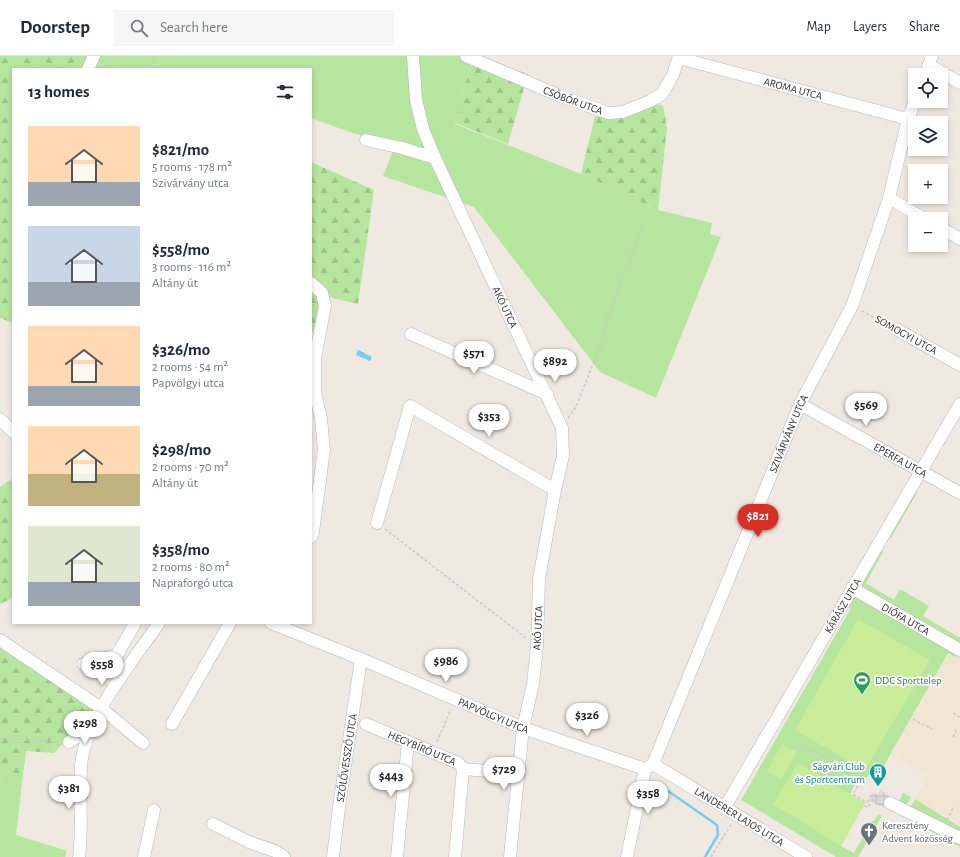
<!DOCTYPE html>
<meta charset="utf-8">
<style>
body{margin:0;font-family:"Alegreya Sans",sans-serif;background:#f6f6f7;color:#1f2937;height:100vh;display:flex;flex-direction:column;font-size:15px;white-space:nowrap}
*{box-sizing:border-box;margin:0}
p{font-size:13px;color:#747a83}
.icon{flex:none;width:22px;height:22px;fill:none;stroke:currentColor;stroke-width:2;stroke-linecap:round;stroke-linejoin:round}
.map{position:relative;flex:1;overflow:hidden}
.side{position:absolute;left:12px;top:12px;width:300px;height:556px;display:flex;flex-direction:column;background:#fff;border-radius:0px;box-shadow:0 2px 6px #0003}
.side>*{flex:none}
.controls{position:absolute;left:908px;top:12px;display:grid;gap:8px}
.controls a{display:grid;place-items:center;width:40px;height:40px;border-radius:0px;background:#fff;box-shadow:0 2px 6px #0003;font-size:20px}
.price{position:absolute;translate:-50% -34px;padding:0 9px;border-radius:14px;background:#fff;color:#222;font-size:13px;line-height:26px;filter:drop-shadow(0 1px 2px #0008)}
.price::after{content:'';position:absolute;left:50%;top:24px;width:12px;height:9px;margin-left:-6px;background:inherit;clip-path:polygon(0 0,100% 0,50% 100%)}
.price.selected{background:#d93025;color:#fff}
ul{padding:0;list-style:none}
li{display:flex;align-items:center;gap:12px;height:100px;padding:0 16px}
li span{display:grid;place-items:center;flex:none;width:112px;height:80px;border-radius:0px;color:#555}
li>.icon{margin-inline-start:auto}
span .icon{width:48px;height:48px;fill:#fffc;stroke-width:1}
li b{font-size:17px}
h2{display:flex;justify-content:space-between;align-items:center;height:48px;padding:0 16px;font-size:17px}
header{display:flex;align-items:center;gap:24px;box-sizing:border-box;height:56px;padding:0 20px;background:#fff;border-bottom:1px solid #e0e1e3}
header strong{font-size:19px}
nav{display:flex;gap:22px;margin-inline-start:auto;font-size:14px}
.search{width:280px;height:36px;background:#f6f6f7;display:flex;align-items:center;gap:10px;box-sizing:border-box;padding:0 14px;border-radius:0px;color:#747a83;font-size:15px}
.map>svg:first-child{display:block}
</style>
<header>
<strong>Doorstep</strong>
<div class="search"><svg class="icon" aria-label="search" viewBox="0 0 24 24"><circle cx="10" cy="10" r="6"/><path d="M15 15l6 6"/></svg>Search here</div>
<nav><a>Map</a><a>Layers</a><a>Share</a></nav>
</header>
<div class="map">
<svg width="960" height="801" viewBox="0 0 960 801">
<defs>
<pattern id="forest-firs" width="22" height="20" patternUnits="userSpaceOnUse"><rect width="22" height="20" fill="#b6e59e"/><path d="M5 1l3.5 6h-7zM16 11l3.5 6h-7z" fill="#9dc588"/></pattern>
<pattern id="plaza-grid" width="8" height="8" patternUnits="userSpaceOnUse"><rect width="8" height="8" fill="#dfdcd8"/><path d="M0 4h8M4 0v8" fill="none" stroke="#c0bdba"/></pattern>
<pattern id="water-waves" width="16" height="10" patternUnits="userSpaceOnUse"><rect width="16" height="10" fill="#75cff0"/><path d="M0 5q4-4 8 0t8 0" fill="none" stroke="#66b2ce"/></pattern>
</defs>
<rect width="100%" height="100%" fill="#efe9e1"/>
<!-- education -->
<path fill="#f0e6d1" d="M948,597l12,7v165l-45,-26 13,-24 -37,-20z"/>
<!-- grass -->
<path fill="#b6e59e" d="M99,0h374l-18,68 126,50 77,36 54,13 -2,11 11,3 -65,161 -56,-26 -126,-165 -91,-31 14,-35 -39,-6 -47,-17v-49h-210z
M914,436l3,1 -26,45 -3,-3z
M879,493l4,3 -17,31 28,17 6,-11 29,17 -6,10 37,22v8l-100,-58 -1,-3z
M853,540h4l98,56v4l5,4 -12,-7 -65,114 -9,-5 -8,18h-5l-3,4 -2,-1 -6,11 15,9 -24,43 13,7 18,-32h2l4,-7 4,2 -24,41h-22l-95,-57 110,-192 -5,-2z
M0,721l22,6 -6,52 51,16 -2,6h-65z
M903,737l8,4 -5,9 -8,-3z
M915,743l45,28v7l-50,-26z
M916,763l44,23v5l-46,-25z"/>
<!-- forest -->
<path fill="url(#forest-firs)" d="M0,0h99l2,13h-88v254l-13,-5z
M473,0l55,18 -20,70 -53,-21z
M653,48l10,1 4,23 -9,82 -77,-36 14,-58 25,1z
M311,106l63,28 -16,114 -33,-8 -14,41z
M13,422v120l-13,6v-117z
M0,577l97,74 -43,46 -28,-2 -4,32 -22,-6z"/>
<!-- pitch -->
<path fill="#c9ec9a" d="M858,563l72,41 -65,110 -70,-40z
M782,688l15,8 -16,28 -14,-9z
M798,707l67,40 -24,43 -68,-42z"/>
<!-- plaza -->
<path fill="url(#plaza-grid)" d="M880,734l10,6 -7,12 -15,-8 4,-8 5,3z"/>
<!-- water -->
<path fill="url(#water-waves)" d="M358,294l14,7 -2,4 -14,-6z"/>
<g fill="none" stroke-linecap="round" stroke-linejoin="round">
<!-- stream -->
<path stroke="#75cff0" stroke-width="2.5" d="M655,726l62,43 1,10 -13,22"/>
<!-- minor casing -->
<g stroke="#b4b7c1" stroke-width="13">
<g id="minor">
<path id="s1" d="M413,0l3,44 7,29 12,29 127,270 1,28 -8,34 -16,89 -2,68 -4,37 -10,44 -13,129"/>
<path id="s2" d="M466,0l92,39 50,18 15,-1 27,-11 12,-7 11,-19 6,-19"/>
<path id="s3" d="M679,2l229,61"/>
<path d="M929,9l31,18"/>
<path d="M88,13l6,-13"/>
<path d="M925,19l7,-19"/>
<path d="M366,84l36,8 33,10"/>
<path d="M889,142l36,21"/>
<path d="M941,172l19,11"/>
<path d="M311,227l11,10 3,13 -10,52v34l6,26 3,32 -11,82 -2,5"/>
<path d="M896,273l64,36"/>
<path d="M411,278l136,60"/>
<path id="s4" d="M800,348l160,89"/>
<path d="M0,363l13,13"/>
<path d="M377,467l33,-117 145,84"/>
<path id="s5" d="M852,532l108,62"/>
<path id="s6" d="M271,567l90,36 162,69 122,41 8,-5"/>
<path d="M0,584l101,68 42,35"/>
<path d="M83,608l34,-9 18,-32"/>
<path d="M172,668l58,-101"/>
<path id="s7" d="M366,668l92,39 5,6 37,3"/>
<path d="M69,686l21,-14"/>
<path id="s8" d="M653,708l147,-360 52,-98 37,-108 19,-79 7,-18"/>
<path id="s9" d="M653,708l153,93"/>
<path d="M890,747l70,35"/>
<path id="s10" d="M725,751l235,-403"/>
<path d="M213,768l36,18 26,9 9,6"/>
<path d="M79,801c4,-30 0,-61 2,-91 4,-49 51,-103 78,-143"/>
<path d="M144,801l10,-47"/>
<path id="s11" d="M333,801l7,-57 21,-141"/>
<path d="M397,801l11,-115"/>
<path d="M455,801l8,-88"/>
<path d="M627,801l18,-88"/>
</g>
</g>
<!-- path -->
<path stroke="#c9c9c9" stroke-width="1.5" stroke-dasharray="3 2" stroke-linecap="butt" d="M154,0v13
M862,255l25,13
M568,362l8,-11 27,-68 2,-14 36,-95
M385,473l141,109
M953,657l7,4
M913,663l19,10
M953,681l3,-5 -1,-2
M0,682l60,4
M437,686l14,-33
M794,692l3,-2c22,5 47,21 62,37
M861,724l4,-10
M864,725l-3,-1 -8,14 13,8 10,-3 5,2
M875,737l1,6
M864,750l4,1 3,-5
M947,764l7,-14
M711,801l21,-34"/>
<!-- minor -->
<use href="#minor" stroke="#fff" stroke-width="12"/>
</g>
<!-- icons -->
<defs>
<g id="stadium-pin" transform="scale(0.9)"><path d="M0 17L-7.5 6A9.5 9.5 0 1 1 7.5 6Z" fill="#2e9e5b" stroke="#fff"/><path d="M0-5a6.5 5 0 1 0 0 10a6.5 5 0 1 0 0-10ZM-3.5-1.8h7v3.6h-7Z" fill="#fff"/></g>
<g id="building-pin" transform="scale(0.9)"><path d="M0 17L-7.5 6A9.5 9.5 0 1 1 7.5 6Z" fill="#0f9aa8" stroke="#fff"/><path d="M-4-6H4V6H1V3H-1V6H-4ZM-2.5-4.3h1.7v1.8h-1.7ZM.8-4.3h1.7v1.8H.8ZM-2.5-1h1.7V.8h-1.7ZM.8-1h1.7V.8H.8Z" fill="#fff"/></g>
<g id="church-pin" transform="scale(0.9)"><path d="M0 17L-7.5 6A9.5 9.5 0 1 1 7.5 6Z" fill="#6b7280" stroke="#fff"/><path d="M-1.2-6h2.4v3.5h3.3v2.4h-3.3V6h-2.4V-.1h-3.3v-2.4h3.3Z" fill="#fff"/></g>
</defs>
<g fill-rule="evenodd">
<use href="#stadium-pin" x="862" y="624"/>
<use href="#building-pin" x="878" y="716"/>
<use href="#church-pin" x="869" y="775"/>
</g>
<g text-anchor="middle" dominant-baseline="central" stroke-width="3.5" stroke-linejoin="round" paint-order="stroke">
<!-- street labels -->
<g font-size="11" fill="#2e2e2e" stroke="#fff">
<text stroke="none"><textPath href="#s3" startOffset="118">AROMA UTCA</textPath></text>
<text stroke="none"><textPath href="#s2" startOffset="116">CSÖBÖR UTCA</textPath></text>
<text stroke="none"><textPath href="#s1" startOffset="270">AKÓ UTCA</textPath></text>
<text transform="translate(906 279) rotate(29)">SOMOGYI UTCA</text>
<text stroke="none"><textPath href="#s8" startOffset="357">SZIVÁRVÁNY UTCA</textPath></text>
<text stroke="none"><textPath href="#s4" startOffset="115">EPERFA UTCA</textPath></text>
<text stroke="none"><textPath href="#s10" startOffset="233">KÁRÁSZ UTCA</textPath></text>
<text stroke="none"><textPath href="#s5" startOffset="62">DIÓFA UTCA</textPath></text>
<text transform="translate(538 572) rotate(-87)">AKÓ UTCA</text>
<text stroke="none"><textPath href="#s6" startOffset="241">PAPVÖLGYI UTCA</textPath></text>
<text stroke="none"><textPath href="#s7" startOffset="61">HEGYBÍRÓ UTCA</textPath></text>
<text stroke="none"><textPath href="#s11" startOffset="100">SZŐLŐVESSZŐ UTCA</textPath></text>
<text stroke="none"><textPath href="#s9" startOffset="101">LANDERER LAJOS UTCA</textPath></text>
</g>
<!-- leisure labels -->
<g font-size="11" fill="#27864d" stroke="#fff" text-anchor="start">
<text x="875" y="624">DDC Sporttelep</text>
</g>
<!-- culture labels -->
<g font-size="11" fill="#0d838f" stroke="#fff" text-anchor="end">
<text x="865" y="710">Ságvári Club<tspan x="865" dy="13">és Sportcentrum</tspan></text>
</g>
<!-- worship labels -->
<g font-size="11" fill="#5b616d" stroke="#fff" text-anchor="start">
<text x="882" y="769">Keresztény<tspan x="882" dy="13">Advent közösség</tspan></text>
</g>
</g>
</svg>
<div class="controls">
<a><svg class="icon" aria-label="locate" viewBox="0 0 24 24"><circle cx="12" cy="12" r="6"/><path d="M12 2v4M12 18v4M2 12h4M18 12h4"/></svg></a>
<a><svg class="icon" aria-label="layers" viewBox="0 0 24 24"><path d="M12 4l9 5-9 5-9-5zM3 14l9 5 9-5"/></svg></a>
<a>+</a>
<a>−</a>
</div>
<b class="price" style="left:474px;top:319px">$571</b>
<b class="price" style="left:555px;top:327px">$892</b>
<b class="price" style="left:866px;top:371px">$569</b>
<b class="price" style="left:489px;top:382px">$353</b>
<b class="price selected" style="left:758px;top:482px">$821</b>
<b class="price" style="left:446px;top:627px">$986</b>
<b class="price" style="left:102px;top:630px">$558</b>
<b class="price" style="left:587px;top:681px">$326</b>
<b class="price" style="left:85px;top:689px">$298</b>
<b class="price" style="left:504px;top:735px">$729</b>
<b class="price" style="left:391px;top:742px">$443</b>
<b class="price" style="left:69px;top:754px">$381</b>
<b class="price" style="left:648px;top:759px">$358</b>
<section class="side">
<h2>13 homes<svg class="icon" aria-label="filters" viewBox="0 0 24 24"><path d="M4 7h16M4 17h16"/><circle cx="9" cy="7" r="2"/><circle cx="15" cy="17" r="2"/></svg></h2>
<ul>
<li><span style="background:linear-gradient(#ffd9b3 70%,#9aa5b1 0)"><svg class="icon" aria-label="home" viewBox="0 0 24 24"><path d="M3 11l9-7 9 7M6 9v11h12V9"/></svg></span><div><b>$821/mo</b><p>5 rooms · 178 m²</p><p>Szivárvány utca</p></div></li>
<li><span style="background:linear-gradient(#c9d6e8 70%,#9aa5b1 0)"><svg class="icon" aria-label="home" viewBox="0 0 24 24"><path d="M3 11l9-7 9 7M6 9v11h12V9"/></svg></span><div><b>$558/mo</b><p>3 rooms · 116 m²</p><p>Altány út</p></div></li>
<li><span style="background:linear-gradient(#ffd9b3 75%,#9aa5b1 0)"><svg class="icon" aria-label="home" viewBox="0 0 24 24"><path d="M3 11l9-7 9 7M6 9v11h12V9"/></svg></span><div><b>$326/mo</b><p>2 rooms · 54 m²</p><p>Papvölgyi utca</p></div></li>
<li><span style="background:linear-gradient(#ffd9b3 60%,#c2b280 0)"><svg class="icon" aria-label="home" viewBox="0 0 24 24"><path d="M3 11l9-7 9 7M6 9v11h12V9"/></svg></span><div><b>$298/mo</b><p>2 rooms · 70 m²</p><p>Altány út</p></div></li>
<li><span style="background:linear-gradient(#dfe7d0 70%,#9aa5b1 0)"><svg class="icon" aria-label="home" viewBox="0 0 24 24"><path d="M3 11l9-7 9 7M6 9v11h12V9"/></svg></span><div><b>$358/mo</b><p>2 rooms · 80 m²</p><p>Napraforgó utca</p></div></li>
</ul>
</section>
</div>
